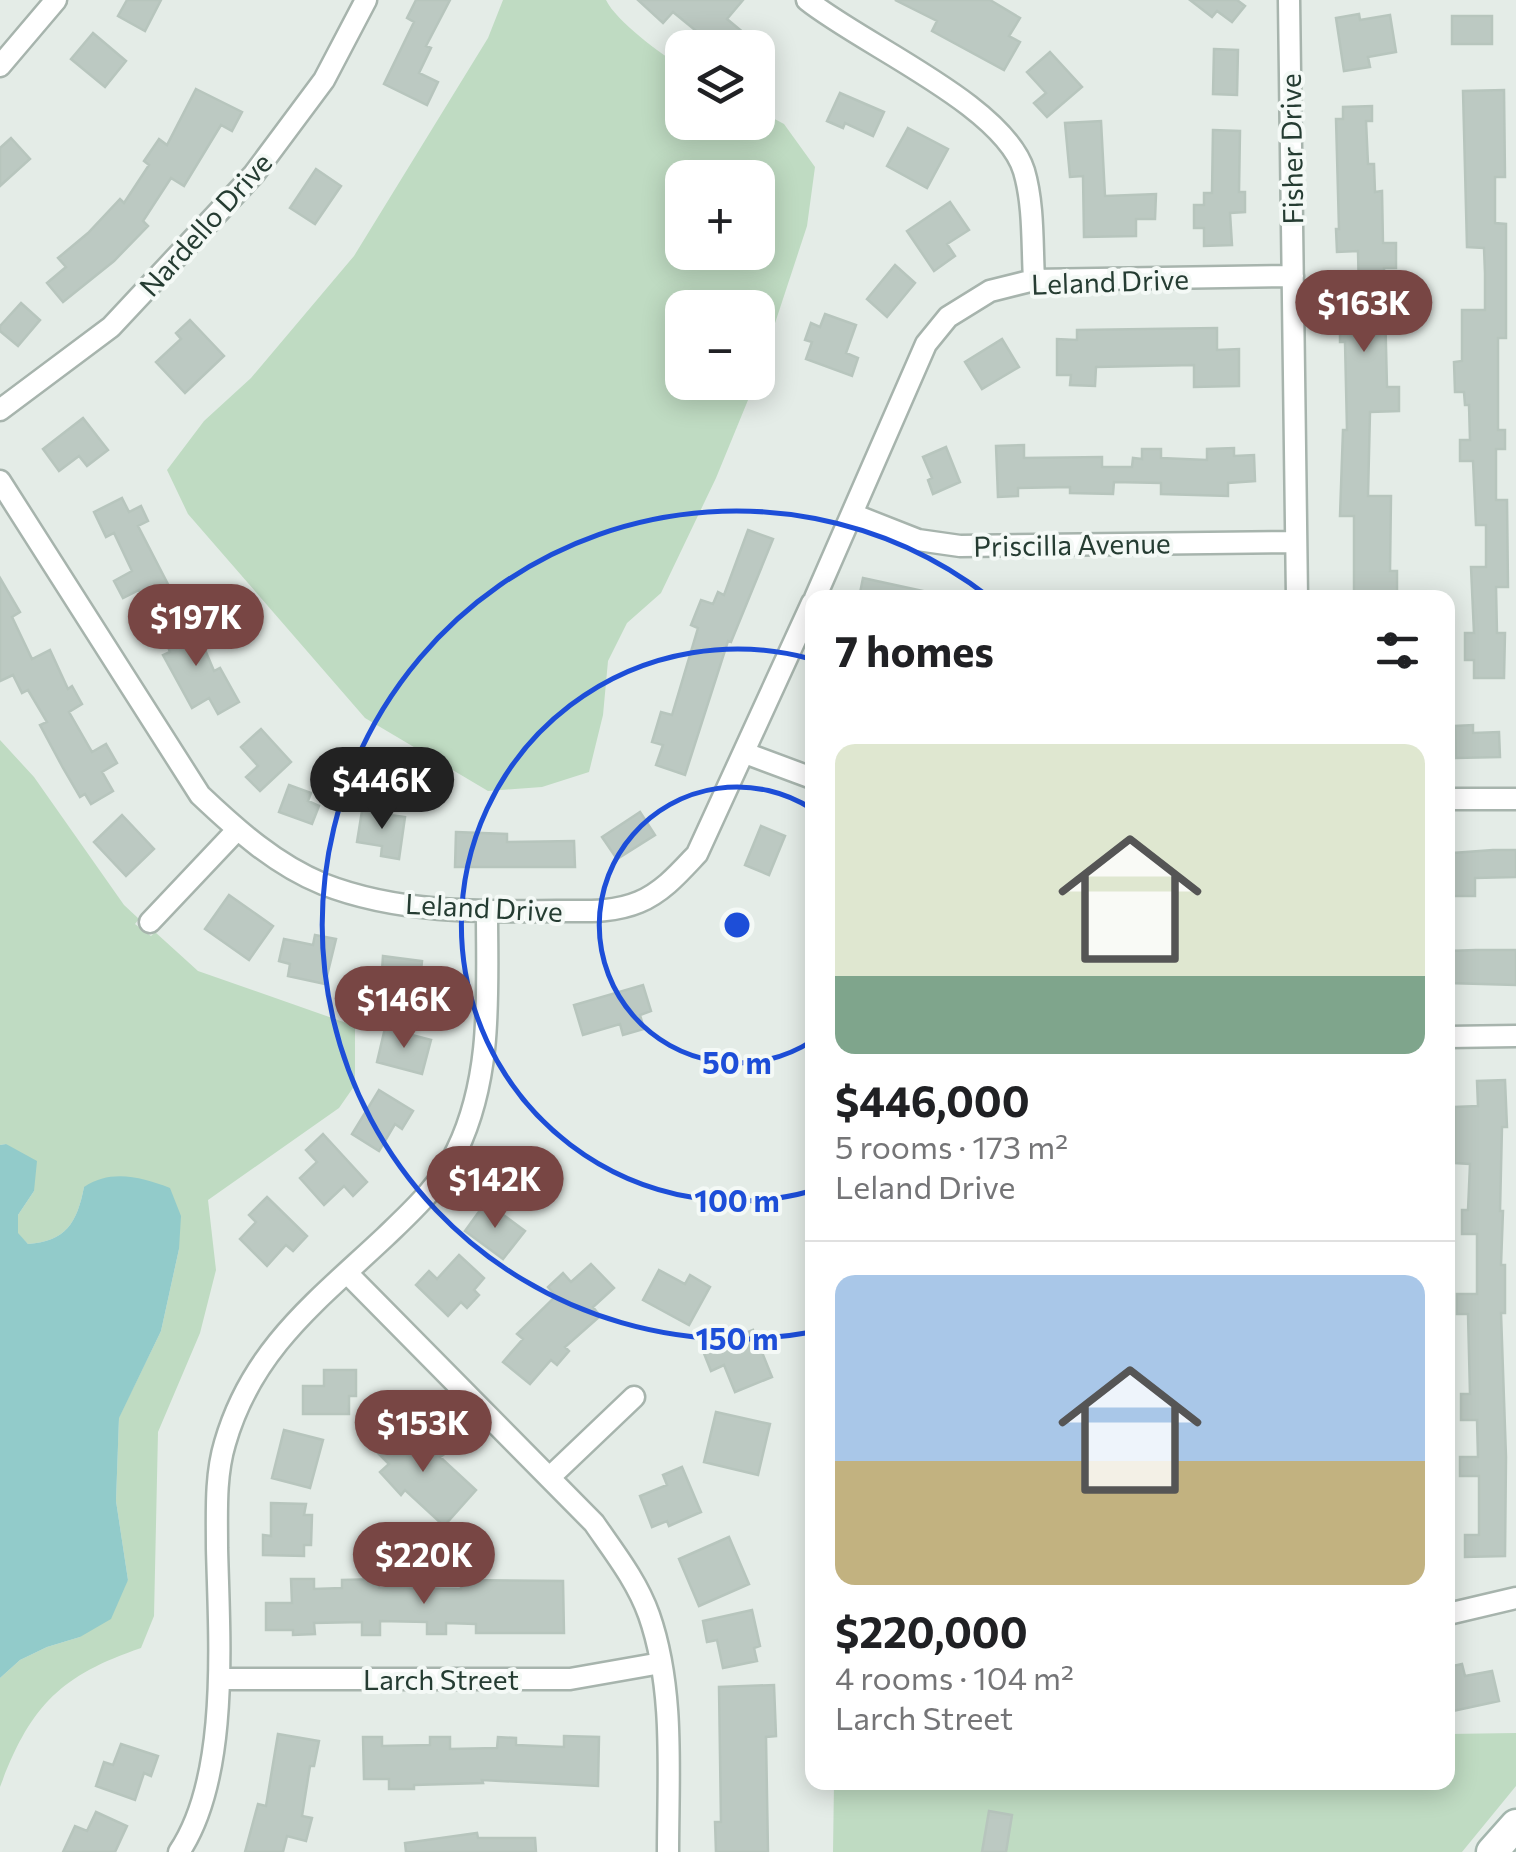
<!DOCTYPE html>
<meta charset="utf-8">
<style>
body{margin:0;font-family:Commissioner,sans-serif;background:#f6f6f6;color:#202124;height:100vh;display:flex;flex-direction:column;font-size:38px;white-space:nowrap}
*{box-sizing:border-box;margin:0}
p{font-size:32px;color:#757577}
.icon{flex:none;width:55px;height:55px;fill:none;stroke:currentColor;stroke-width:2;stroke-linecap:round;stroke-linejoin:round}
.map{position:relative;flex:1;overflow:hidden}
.side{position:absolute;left:805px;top:590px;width:650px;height:1200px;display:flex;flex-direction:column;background:#fff;border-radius:20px;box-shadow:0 5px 25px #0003}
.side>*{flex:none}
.controls{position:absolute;left:665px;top:30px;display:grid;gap:20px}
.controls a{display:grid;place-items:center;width:110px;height:110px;border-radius:20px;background:#fff;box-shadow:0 5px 25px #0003;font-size:50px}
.price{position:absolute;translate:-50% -85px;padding:0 22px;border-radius:35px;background:#784644;color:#fff;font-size:32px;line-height:65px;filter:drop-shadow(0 2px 5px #0008)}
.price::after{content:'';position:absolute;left:50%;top:60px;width:30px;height:22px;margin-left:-15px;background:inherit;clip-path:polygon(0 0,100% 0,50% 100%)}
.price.current{background:#222;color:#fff}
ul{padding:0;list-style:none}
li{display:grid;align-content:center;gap:20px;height:530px;padding:0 30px}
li+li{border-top:2px solid #e0e0e0}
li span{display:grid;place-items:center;height:310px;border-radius:20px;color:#555}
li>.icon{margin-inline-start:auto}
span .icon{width:180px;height:180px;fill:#fffc;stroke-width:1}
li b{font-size:42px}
h2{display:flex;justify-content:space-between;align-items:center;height:120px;padding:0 30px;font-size:42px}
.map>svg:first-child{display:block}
</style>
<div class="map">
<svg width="1516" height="1852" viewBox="0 0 1516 1852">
<rect width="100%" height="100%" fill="#e4ece7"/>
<!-- green -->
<path fill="#bfdbc2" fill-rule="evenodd" d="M503,0h103c10,21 55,54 76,67v55h76v-12l26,14 31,43 -8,59 -49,149v-67h-76v74l73,1 -39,95 -55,115 -34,30 -19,38 -5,54 -14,57 -47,15 -54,4 -123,-73 -177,-204 -21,-44 37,-49 47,-43 103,-122 134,-218zM682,178h76v74h-76z
M0,740l34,37 90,128 15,14 -4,5 16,12 4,-4 43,39 157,55v59l-16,23 -131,92 8,70 -16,63 -42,99 -4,184 -13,32c-82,28 -111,59 -141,139v-109l20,-18 27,-13 33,-10 48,-57 -12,-79 3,-84 42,-86 18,-82 -95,-62c-7,36 -18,54 -56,57l-10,-10v-19l16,-24 -28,-47 -6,1z
M1516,1733v53l-54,66h-629l1,-69 614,-1v-48z"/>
<!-- water -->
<path fill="#92cbca" d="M6,1144l31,17 -3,30 -16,24v18l10,11c38,-3 49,-21 56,-57 27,-18 57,-10 86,1l11,28 -2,33 -18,82 -42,87 -3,83 12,79 -17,39 -31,18 -33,10 -27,13 -20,18v-533z"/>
<!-- building -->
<path fill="#bcc9c2" stroke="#b7c5bd" stroke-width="2.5" d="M127,0h34l-16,31 -27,-15z
M416,0h34l-24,46 5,2 -12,25 19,9 -11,23 -43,-21 30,-62 -7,-4z
M638,0h105l-16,19 18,15 -11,14h-17l-44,-36 -10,11z
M895,0h95l30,18 -11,18 11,6 -16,28 -72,-39 5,-10z
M1190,0h47l8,6 -13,16 -15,-11 -5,6z
M1359,14l1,6 30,-5 6,37 -28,5 2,10 -26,4 -8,-53z
M1452,16h40v28h-40z
M93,33l33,28 -21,26 -34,-28z
M1214,49l24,1 -1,45 -24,-1z
M1050,52l32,35 -35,30 -13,-14 12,-10 -19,-21z
M196,89l46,23 -10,19 -11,-6 -37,61 -13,-8 -28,43 5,5 -34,35 -51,41 -16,-19 19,-16 -8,-9 30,-25 32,-34 4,4 25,-38 -5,-4 15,-22 8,6z
M1504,90l1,87h-10v46l11,1v114h-8v92h7v19h-9v51h11l1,87h-12l1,46h8l-1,45h-30v-18h-9v-27h9l-3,-66h15v-42h-10l-3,-64h-13v-21h10l-1,-35h-4l-1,-13h-9l-1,-30 8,-1v-51h23v-37l-1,-25 -17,-1 -4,-156z
M840,93l44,19 -11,24 -28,-13 -2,5 -16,-7z
M1372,106v15h-6l2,43h6l1,28 7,-1 1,52h13v25h-12v5l-9,1 1,32h9l2,81h12v24l-29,1 -2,84h23l-1,75h7v27h-43v-82h-14l3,-86h4l-2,-88h-5v-19h11v-29h8l-1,-43 -21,1 -1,-23h3l-3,-110h7v-12z
M1101,121l4,75 51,-2 -1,25h-19v17l-52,1 -1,-61 -13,1 -5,-54z
M908,128l40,21 -21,39 -40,-22z
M1213,130l27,1 -1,61h6v20l-15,1 2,32 -28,1v-18h-10v-23h10v-12h8z
M11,138l19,21 -30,27v-38z
M316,169l25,17 -26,38 -25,-16z
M950,202l19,28 -22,14 8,12 -21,15 -27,-40z
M895,265l20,18 -28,34 -20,-18z
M21,303l19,17 -22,26 -18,-15v-5z
M825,314l31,11 -10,28 12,5 -6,18 -46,-17 6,-17 -7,-2 6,-17 9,4z
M190,320l34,36 -39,37 -29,-31 25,-23 -5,-6z
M1217,328v22l22,-1v37l-45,1v-22l-98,2 -1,19 -25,-1 1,-10h-14v-36l20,1v-10z
M1002,339l17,28 -37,22 -17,-27z
M83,418l25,32 -21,16 -8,-10 -20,15 -16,-22z
M1024,445v13l78,-1v10h30l1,-9 9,1v-10h19v9l46,2v-11l27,-1v8l20,-1 1,26 -27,2v13l-67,-2v-11l-47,-1 -1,12 -43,-1v-6l-52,1v8l-20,1 -2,-51z
M946,447l14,35 -27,12 -5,-14 4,-2 -9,-21z
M122,498l7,14 12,-6 7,15 -10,5 36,70 -25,13 -10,-19 -16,8 -9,-17 18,-10 -18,-38 -8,4 -12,-25z
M748,530l25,9 -42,103 -3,-1 -43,134 -29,-10 7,-20 -11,-3 9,-30 11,3 26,-87 -7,-3 10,-25 12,4 5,-12 6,3z
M0,578l20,34 -8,5 20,42 18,-9 18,39 4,-3 10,18 -13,8 23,40 14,-8 11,19 -15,9 11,19 -22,13 -6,-10 -5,3 -17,-29 -23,-43 7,-3 -19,-32 -6,3 -9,-18 -13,6z
M863,578l60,13v7h-64z
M192,619l22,52 6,-3 19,34 -21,12 -9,-16 -17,10 -29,-53 7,-3 -8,-20z
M1473,725v8l26,-1 1,25 -44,1 -1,-32z
M261,729l30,33 -31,29 -14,-14 12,-11 -17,-19z
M289,785l22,8 -3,8 11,5 -7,18 -33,-12z
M362,811l43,6 -6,42 -18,-3 1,-10 -25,-4z
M640,812l15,23 -38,24 -15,-22z
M122,815l32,34 -28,27 -32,-34z
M761,826l24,10 -16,39 -24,-10z
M456,832l51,2v8l67,-1 1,26h-120z
M1493,850h23v27l-41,1v18h-27v-35h5v-8z
M229,895l44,31 -24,34 -44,-31z
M315,935l21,4 -11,45 -37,-8 2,-12 -11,-3 5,-22 29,6z
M1476,950h40v35l-68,-2v-32z
M383,956l39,5 -3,29h5l-2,15 -37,-4 4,-29 -7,-1z
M643,985l8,26 -11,4 4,14 -21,6 -3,-11 -37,11 -9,-30z
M385,1028l46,12 -9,34 -45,-12z
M1505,1080l2,47h-5l-2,84h3l-2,54h4v48h-4l5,144 -1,99 -40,1v-22h14v-59h-19v-19h18l-1,-37h-16v-26h9l-2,-80h-11v-20h20v-60h-15v-24h6l2,-46 -15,-1v-56l23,-1 -1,-25z
M379,1090l34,21 -11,18 -7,-5 -16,27 -27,-17z
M323,1134l44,48 -14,14 -9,-10 -20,19 -24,-27 17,-16 -11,-12z
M267,1197l40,39 -14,15 -7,-6 -19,21 -27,-27 16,-17 -7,-7z
M486,1202l39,29 -22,28 -38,-28z
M459,1255l25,23 -10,12 5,5 -12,13 -6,-6 -13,14 -32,-31 13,-14 8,8z
M591,1264l23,24 -21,19 7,9 -35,31 4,4 -12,14 -6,-5 -21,24 -27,-22 20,-23 -6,-5 39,-38 -8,-9 15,-14 8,9z
M659,1270l26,14 5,-9 20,12 -21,38 -46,-25z
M753,1330l19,47 -37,15 -11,-27 -13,6 -8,-20z
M324,1370h32v26h-7v18h-46v-28h21z
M716,1412l54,12 -12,51 -54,-13z
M398,1423l23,26 9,-8 13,14 -3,2 36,33 -32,36 -39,-36 -4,5 -21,-23 9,-8 -17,-17z
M284,1430l39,10 -13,48 -38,-10z
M682,1467l19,45 -32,14 -2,-5 -15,6 -12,-31 27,-11 -4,-10z
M271,1503l35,1 -2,11h8l-1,30h-7v11l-41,-1v-20l8,1z
M729,1537l20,47 -50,22 -20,-47z
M291,1579h23v10l28,-1v-8l37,-1v9l82,1v-9l102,1 1,52h-88v-9l-30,-1v11h-19v-12l-47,-1v14h-18v-13l-48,1 1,11 -22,1v-5h-27v-27h26z
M752,1610l8,36 -6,2 3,13 -34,7 -6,-28 -10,2 -4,-21z
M1462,1664l3,12 27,-5 7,30 -46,10 -5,-44z
M774,1685l2,51 -10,1 2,115h-52l-1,-30h6l-2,-135z
M278,1734l41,7 -5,25h-4l-8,50 10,2 -6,23 -19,-5 -4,16h-38l13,-48 8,2z
M564,1736l35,1 -1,49 -116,-6 1,3 -69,2v4h-25v-10h-25l-1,-42h19v9l48,-1v-8h20v12l47,-1 1,-11 18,1v7l48,2z
M121,1744l37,12 -7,20 -7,-3 -9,27 -39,-14 8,-24 9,3z
M989,1811l23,4 -6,37h-24z
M96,1812l31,14 -12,26h-52l12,-26 12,5z
M477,1833l1,5h57l1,14h-130l-1,-9z"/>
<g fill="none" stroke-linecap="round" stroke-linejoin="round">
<!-- minor casing -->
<g stroke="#a7b4ad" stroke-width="25">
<path id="minor" d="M807,0c56,45 197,105 217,171 10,34 8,74 10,109
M1289,0l8,598
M0,66l56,-66
M0,410l111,-83 143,-153 70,-94 42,-80
M0,481l200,314c37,35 76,70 123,89 74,29 155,28 234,27 27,0 56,2 82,-9 24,-10 41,-30 58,-48l115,-251
M852,514l66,26 42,6 336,-4
M815,598l111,-254 22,-27 42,-26 44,-11 259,-4
M745,753l67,25
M1448,799h68
M150,922l87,-92
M1448,1037l68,-1
M347,1273l247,250c20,29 43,58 55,92 26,74 19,160 19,237
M550,1477l84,-80
M1448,1614l68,-16
M219,1679h351l91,-16
M179,1852c51,-76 40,-215 38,-304 0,-35 -2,-72 8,-105 27,-94 92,-142 160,-206 27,-26 56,-52 72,-87 36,-75 30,-157 30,-238"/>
</g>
<!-- secondary casing -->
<g stroke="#a3b6ad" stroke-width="35">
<path id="secondary" d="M1492,1852l24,-27"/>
</g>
<!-- minor -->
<use href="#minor" stroke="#fff" stroke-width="20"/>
<!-- secondary -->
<use href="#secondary" stroke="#fff" stroke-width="30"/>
</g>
<!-- distance rings -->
<g fill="none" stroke="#1d4ed8" stroke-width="5">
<path d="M812 1041A138 138 0 1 1 812 809"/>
<path d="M811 1191A276 276 0 1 1 811 659"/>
<path d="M812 1332A414 414 0 1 1 989 597"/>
</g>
<g text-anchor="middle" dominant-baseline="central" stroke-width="8" stroke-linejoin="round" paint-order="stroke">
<!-- street labels -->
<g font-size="28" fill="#253c32" stroke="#f4f9f6">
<text transform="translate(1291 149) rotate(-91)">Fisher Drive</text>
<text transform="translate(205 224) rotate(-48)">Nardello Drive</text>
<text transform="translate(1110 281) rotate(-2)">Leland Drive</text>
<text transform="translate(1072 544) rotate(-1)">Priscilla Avenue</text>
<text transform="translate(484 907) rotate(3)">Leland Drive</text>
<text x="441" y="1679">Larch Street</text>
</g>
</g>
<circle cx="737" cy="925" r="15" fill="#1d4ed8" stroke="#f4f9f6" stroke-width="5"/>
<g font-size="30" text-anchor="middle" font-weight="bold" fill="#1d4ed8" stroke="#f4f9f6" stroke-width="8" stroke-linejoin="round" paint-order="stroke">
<text x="737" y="1074">50 m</text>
<text x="737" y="1212">100 m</text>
<text x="737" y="1350">150 m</text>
</g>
</svg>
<div class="controls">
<a><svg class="icon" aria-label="layers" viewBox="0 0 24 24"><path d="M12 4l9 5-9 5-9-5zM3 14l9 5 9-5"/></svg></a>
<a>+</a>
<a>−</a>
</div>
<b class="price" style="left:1364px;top:355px">$163K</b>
<b class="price" style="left:196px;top:669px">$197K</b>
<b class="price current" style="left:382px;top:832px">$446K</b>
<b class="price" style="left:404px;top:1051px">$146K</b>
<b class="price" style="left:495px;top:1231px">$142K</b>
<b class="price" style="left:423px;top:1475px">$153K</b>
<b class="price" style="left:424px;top:1607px">$220K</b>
<section class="side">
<h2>7 homes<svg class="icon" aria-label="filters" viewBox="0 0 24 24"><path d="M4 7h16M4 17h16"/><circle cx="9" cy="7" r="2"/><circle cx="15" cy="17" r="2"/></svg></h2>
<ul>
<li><span style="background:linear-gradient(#dfe7d0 75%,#7fa58c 0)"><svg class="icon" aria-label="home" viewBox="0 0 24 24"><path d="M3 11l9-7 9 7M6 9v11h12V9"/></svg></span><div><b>$446,000</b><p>5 rooms · 173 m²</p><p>Leland Drive</p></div></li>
<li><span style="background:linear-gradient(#a9c7e8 60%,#c2b280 0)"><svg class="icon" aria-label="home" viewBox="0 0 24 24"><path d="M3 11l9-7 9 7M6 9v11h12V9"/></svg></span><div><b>$220,000</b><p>4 rooms · 104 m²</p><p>Larch Street</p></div></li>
</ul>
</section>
</div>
